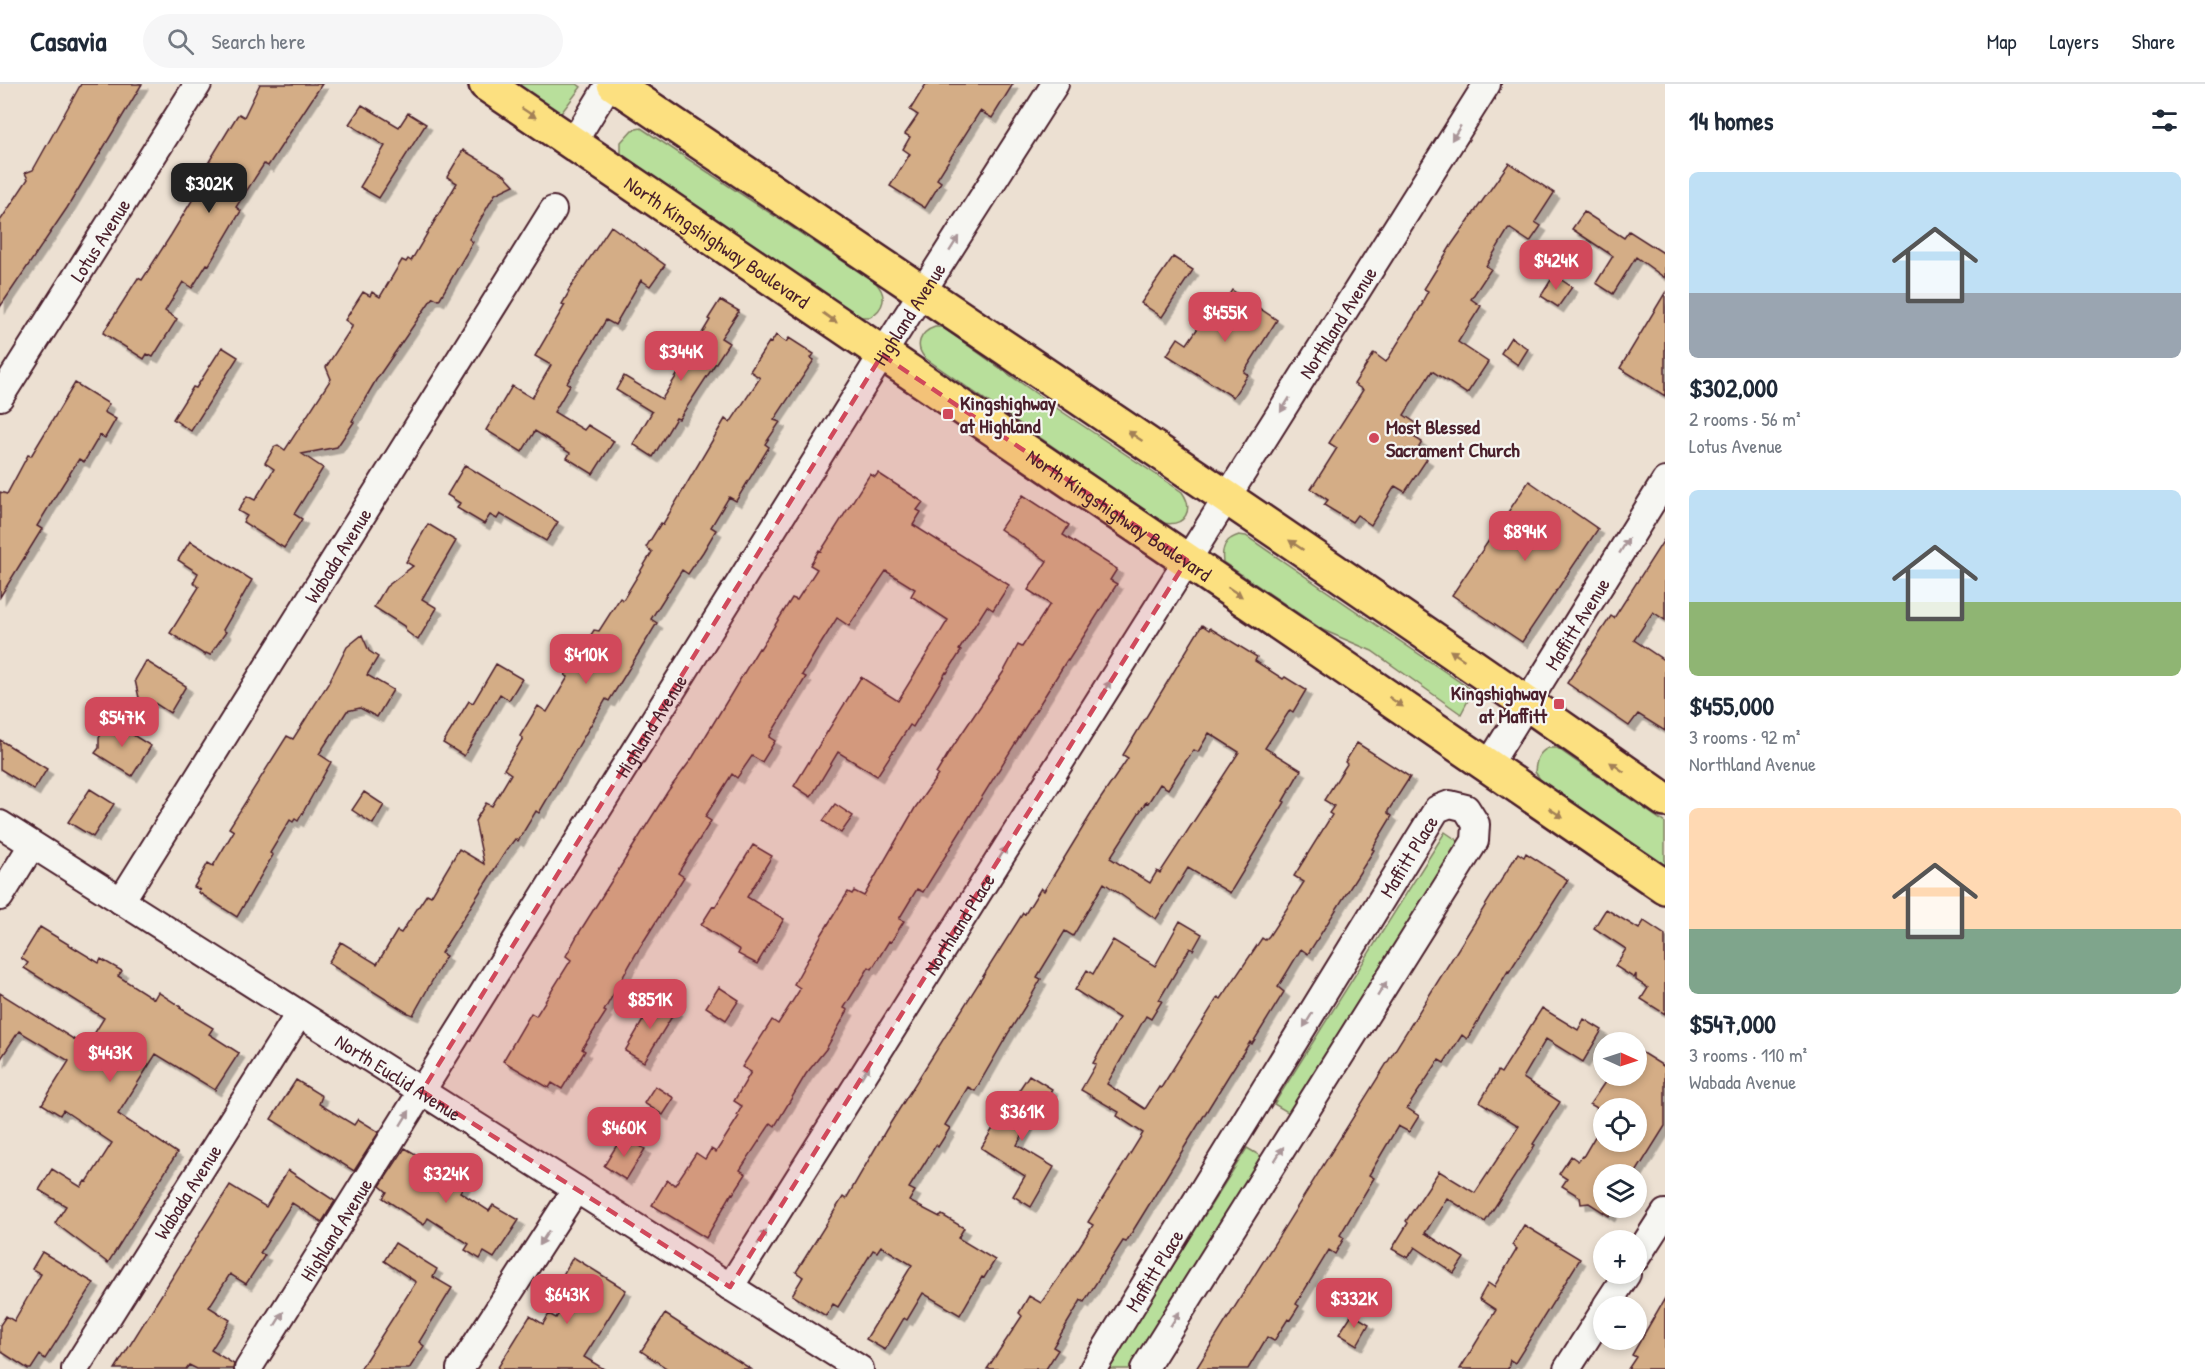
<!DOCTYPE html>
<meta charset="utf-8">
<style>
body{margin:0;font-family:"Patrick Hand",sans-serif;background:#f6f6f7;color:#1f2937;height:100vh;display:flex;flex-direction:column;font-size:22px;white-space:nowrap}
*{box-sizing:border-box;margin:0}
p{font-size:20px;color:#747a83}
.icon{flex:none;width:33px;height:33px;fill:none;stroke:currentColor;stroke-width:2;stroke-linecap:round;stroke-linejoin:round}
.map{position:relative;flex:1;overflow:hidden}
.panel{display:flex;flex-direction:column;background:#fff;width:540px}
.panel>*{flex:none}
.needle{width:39px;rotate:93deg}
.tools{position:absolute;left:1593px;top:948px;display:grid;gap:12px}
.tools a{display:grid;place-items:center;width:54px;height:54px;border-radius:50%;background:#fff;box-shadow:0 3px 9px #0003;font-size:30px}
.price{position:absolute;translate:-50% -51px;padding:0 14px;border-radius:12px;background:#d1495b;color:#fff;font-size:20px;line-height:39px;filter:drop-shadow(0 2px 3px #0008)}
.price::after{content:'';position:absolute;left:50%;top:36px;width:18px;height:14px;margin-left:-9px;background:inherit;clip-path:polygon(0 0,100% 0,50% 100%)}
.price.active{background:#222;color:#fff}
ul{padding:0;list-style:none}
li{display:grid;align-content:center;gap:12px;height:318px;padding:0 24px}
li span{display:grid;place-items:center;height:186px;border-radius:9px;color:#555}
li>.icon{margin-inline-start:auto}
span .icon{width:108px;height:108px;fill:#fffc;stroke-width:1}
li b{font-size:26px}
h2{display:flex;justify-content:space-between;align-items:center;height:72px;padding:0 24px;font-size:26px}
header{display:flex;align-items:center;gap:36px;box-sizing:border-box;height:84px;padding:0 30px;background:#fff;border-bottom:2px solid #e0e1e3}
header strong{font-size:28px}
nav{display:flex;gap:33px;margin-inline-start:auto;font-size:21px}
.search{width:420px;height:54px;background:#f6f6f7;display:flex;align-items:center;gap:15px;box-sizing:border-box;padding:0 21px;border-radius:33px;color:#747a83;font-size:22px}
main{display:flex;flex:1;min-height:0}
.map>svg:first-child{display:block}
</style>
<header>
<strong>Casavia</strong>
<div class="search"><svg class="icon" aria-label="search" viewBox="0 0 24 24"><circle cx="10" cy="10" r="6"/><path d="M15 15l6 6"/></svg>Search here</div>
<nav><a>Map</a><a>Layers</a><a>Share</a></nav>
</header>
<main>
<div class="map">
<svg width="1665" height="1285" viewBox="0 0 1665 1285">
<defs>
<filter id="shadow"><feDropShadow dx="5.5" dy="5.5" stdDeviation="0" flood-color="#0004"/></filter>
</defs>
<rect width="100%" height="100%" fill="#ece0d2"/>
<filter id="ink" filterUnits="userSpaceOnUse"><feTurbulence type="fractalNoise" baseFrequency=".0167" numOctaves="2"/><feDisplacementMap in="SourceGraphic" scale="12" xChannelSelector="R" yChannelSelector="G"/><feConvolveMatrix kernelMatrix="1 2 1 2 8 2 1 2 1" color-interpolation-filters="sRGB"/></filter>
<g filter="url(#ink)">
<!-- green -->
<path fill="#b8df9b" stroke="#817f63" stroke-width="1.5" d="M512,0h65l4,3 -22,29z
M641,44l235,155c12,13 8,26 -6,34h-10l-234,-157 -5,-7v-11l11,-12z
M935,243h7l113,80 127,85c12,17 4,35 -19,31l-238,-165c-11,-12 -5,-26 10,-31z
M1239,451l7,1 227,155 -12,23 -89,-63 -49,-21 -100,-68c-2,-14 2,-23 16,-27z
M1548,664h9l108,75v43l-125,-87 -5,-7c1,-12 3,-19 13,-24z
M1445,748l16,11 -170,271 -17,-10z
M1247,1064l17,10 -132,211h-24z"/>
<!-- building -->
<path fill="#d4ad86" stroke="#4a1f2b" stroke-width="1.5" fill-rule="evenodd" filter="url(#shadow)" d="M81,0h61l-75,124 -67,99v-86l28,-42 -3,-6 8,-3z
M260,0h62l-54,82 -4,-2 -28,43 5,4 -32,54 -2,-1 -15,24 -9,-6 -18,29 12,8 -24,38 -6,-3 -3,5 -41,-26 35,-55 4,2 29,-45 25,-41 -5,-3 46,-75 2,-2 5,3z
M926,0h87l-21,34 -12,-7 -43,68 4,3 -16,26 -35,-22 20,-32 -7,-5 7,-12 -5,-3 13,-19 -8,-5z
M362,21l37,22 9,-14 18,11 -47,74 -19,-11 25,-41 -36,-22z
M463,66l42,25 9,10 -19,9 -26,45 4,3 -34,58 -6,-3 -57,83 -24,41 2,1 -17,25 -35,7 21,14 -29,46 8,5 -18,29 -41,-26 4,-6 -9,-5 9,-15 8,4 19,-31 -9,-6 10,-17 3,-1 7,5 46,-71 -5,-12 26,-40v-2l-7,-5 18,-28 7,4 2,-4 8,5 22,-37 4,2 2,-3 3,2 46,-78 -10,-6z
M1509,79l45,30 -19,29 6,4 -11,16 -21,-14 -23,38 5,3 -20,30 10,7 -23,36 30,20 -21,32 -35,-23 -28,44 12,8 -7,11 13,8 -6,10 11,7 -22,33 -10,-6 -24,39 -14,-10 -5,7 -28,-17 4,-5 -17,-11 26,-41 -8,-5 34,-53 -9,-6 20,-31 12,9 37,-59 -1,-1 6,-11 -4,-2 28,-45z
M1584,128l40,26 5,-7 36,23v24l-29,-21 -23,37 -17,-11 17,-27 -41,-27z
M611,142l54,39 -15,21 -9,-6 -26,45 -9,-5 -39,63 3,2 -16,27 30,18 4,-5 26,16 -21,33 -26,-16 3,-5 -35,-22 -13,21 -36,-22 26,-44 20,12 19,-33 -16,-9 30,-51 -3,-1 7,-12 -1,-1z
M1173,173l20,13 -31,47 -21,-14z
M1554,191l18,12 -14,20 -17,-11z
M1232,206l45,30 -33,52 4,3 -15,22 -66,-42 11,-17 9,6 32,-47 6,4z
M1665,209v103l-45,-28z
M720,216l19,11 -18,27 8,5 -50,76 -3,-1 -23,39 -20,-13 19,-32 -36,-22 8,-14 38,23 32,-51h-1l17,-28 -2,-1z
M776,251l10,7 3,-4 25,16 -3,4 3,2 -40,60 6,2 -15,22 4,3 -33,54 -7,-4 -18,30 5,3 -13,22 -15,22 -6,-4 -31,49 6,4 -35,57 -13,21 -3,-2 -67,114 -3,-2 -18,30 -3,-2 -9,12 -65,102 5,3 -33,59 -7,-3 -78,-49 13,-21 36,22 20,-33 4,2 26,-39 4,2 28,-47 25,15 -9,-43 11,-18 6,3 19,-32 -7,-5 19,-31 -3,-2 18,-30 9,6 21,-35 -3,-2 29,-45 5,1 21,-33 3,2 29,-48 -6,-5 15,-24 2,1 62,-105 5,4 30,-45 -10,-7 19,-29 2,1z
M1511,253l17,12 -10,16 -17,-12z
M222,263l16,10 -47,74 -18,-12 20,-32 3,1z
M75,299l34,21 -5,8 12,7 -11,19 -5,-3 -16,27 -5,-3 -23,36 -19,31 5,3 -42,68v-105l7,2 21,-39 3,1z
M465,381l93,57 -12,19 -46,-27 -3,5 -7,-4 -6,9 -27,-16 3,-5 -13,-8z
M878,389l45,29 -6,8 4,2 -8,13 96,60 -16,25 -6,-4 -28,44 2,1 -14,22 -1,-1 -33,55 -3,-2 -33,51 -39,-24 -27,45 -17,-11 67,-109 37,24 50,-81 -37,-24 4,-7 -29,-18 -37,55 -12,-8 -22,35 -13,22 4,2 -37,60 6,4 -13,21 -10,-6 -15,22 -5,-4 -27,43 6,4 -33,52 6,4 -47,75 -33,59 2,1 -24,37 3,2 -23,38 -10,-6 -3,5 -46,-27 28,-48 5,3 35,-56 -5,-4 11,-20 91,-145 25,-34 66,-109 1,1 32,-51 5,2 20,-31 -7,-4 9,-15 2,1 49,-77 5,3z
M1529,397l69,48 -76,113 -70,-47z
M1023,411l46,30 -6,10 54,34 -7,11 7,4 -49,77 -1,-1 -144,232 -6,-3 -18,30 5,2 -13,21 -2,-1 -17,28 -3,-2 -25,41 4,2 -22,39 -20,25 -31,52 -4,-3 -31,47 6,4 -13,20 -1,-1 -26,45 -54,-33 15,-25 8,5 21,-32 9,6 6,-10 5,3 23,-36 -2,-1 5,-9 -8,-5 17,-29 -9,-5 30,-47 6,4 21,-33 1,-3 -6,-4 28,-50 26,-42 4,2 2,-3 10,5 51,-88 23,-33 -2,-1 12,-20 56,-83 14,-26 4,2 28,-43 -22,-14 19,-29 -47,-32z
M428,440l28,17 -34,58 15,9 -19,32 -11,-8 -3,-6 -30,-19 12,-20 27,-21 -7,-4z
M1665,454v82l-12,-8 -19,28 31,21v70l-27,-17 -9,12 -62,-43 44,-67 3,2z
M190,457l62,39 -29,50 3,2 -16,23 -4,-2 -1,2 -35,-22 29,-46 -6,-4 5,-10 -20,-13z
M1202,541l7,5 1,-2 47,29 -2,4 28,18 2,-2 21,13 -13,22 -3,-2 -25,38 36,22 -18,31 2,1 -55,91 -42,-25 -32,51 -52,-36 -31,53 -8,-5 -28,46 4,2 -15,26 -17,27 -34,59 -7,-4 -23,38 5,3 -12,19 -2,-2 -27,43 6,3 -6,10 31,16 2,-2 22,13 -6,10 37,22 -11,18 -2,-1 -22,38 -37,-22 -16,27 -3,-2 -19,32 -19,-11 46,-74 -31,-19 -4,6 -4,-2 -35,57 -5,-3 -7,12 -34,-21 11,-18 -7,-5 47,-75 3,2 40,-69 137,-217 2,1 16,-26 3,3 55,-90 29,-43 -5,-3zM1209,649l30,19 -79,121 -3,-2 -7,12 -40,-25 36,-56 2,1 12,-19 8,5 19,-30 7,-9 4,2z
M362,551l7,16 9,6 -11,18 26,15 -16,27 -17,-9 -13,3 -28,43 12,8 -33,59 -3,-2 -2,3 -3,-2 -20,33 3,2 -36,62 -39,-25 2,-2 -6,-3 14,-24 5,3 21,-35 -5,-3 58,-92 6,3 35,-55 19,-37z
M146,577l40,25 -16,27 -17,-11 -6,1 -8,-5 -4,-18z
M496,580l26,15 -13,21 -9,-6 -36,62 -21,-13 26,-42 4,2z
M108,638l5,3 1,-2 37,23 -19,30 -37,-23 4,-5v-10z
M0,656l47,29 -13,21 -34,-21z
M1357,659l53,34 -22,34v2l4,3 -20,33 2,1 -66,104 -7,-5 -23,38 6,5 -32,52 -2,-2 -21,33 -103,167 -3,-1 -39,61 -3,-2 -10,17 -18,30 5,3 -12,19h-59l35,-53 -3,-3 10,-17 12,7 28,-40 24,-38 -5,-3 55,-89 -26,-17 2,-4 -38,-22 15,-26 -3,-1 26,-45 -44,-28 12,-20 6,4 20,-34 42,26 25,-45 22,13 -9,16 -3,-2 -31,52 3,1 -11,18 -5,-3 -39,68 38,25 14,-22 2,1 57,-91 3,2 41,-61 3,2 4,-4 35,-54 -10,-6 38,-61 -3,-2 5,-7 -10,-6 23,-36 -2,-2z
M90,705l24,15 -21,33 -25,-15z
M364,708l20,13 -11,19 -21,-14z
M835,720l18,12 -12,17 -18,-12z
M753,761l19,11 -25,41 37,22 -27,45 -19,-10 2,-4 -39,-25 12,-19 2,1z
M1518,769l6,4 2,-4 42,27 -59,92 -1,-1 -41,68 -5,-4 -18,28 -5,-3 -32,48 12,8 -10,16 -11,-6 -29,49 5,3 -34,57 4,3 -9,16 -6,-4 -33,54 3,2 -9,14 -2,-1 -14,22 -7,-4 -19,32h-52z
M1606,825l33,20 5,-8 21,14v79l-24,-15 7,-11 -12,-8v-6l-2,4 -19,-12 11,-17 -32,-21z
M40,843l59,36 2,-4 21,12 -4,5 36,23 4,-7 23,15 -1,1 33,20 -4,6 30,19 -24,37 -59,-36 -38,60 59,39 -69,110 -53,-40 11,-17 -27,-16 13,-21 29,18 4,-6 2,1 25,-39 -49,-33 -3,5 -18,-11 27,-43 -50,-30 -19,29v-67l86,54 18,-29 -80,-50 4,-5 -7,-5z
M719,903l20,13 -13,20 -20,-13z
M656,914l20,12 -32,52 -19,-11z
M1542,924l36,22 6,-11 18,11 -19,32 -37,-23 -23,39 37,24 -27,42 2,1 -50,77 -38,-24 -22,35 39,25 -10,15 -39,-26 -7,11 -16,-9 16,-26 -2,-2 33,-50 36,22 44,-67 -39,-24 18,-31 3,2z
M1636,965l29,18v59l-30,48h-31v34h10l-5,8 -20,-13 -8,1 -1,-7 -18,-11 5,-7 -8,-5 12,-18 7,5 4,-5 1,1 21,-36v21h32v-34h-32v4l-14,-8 19,-28h27z
M1029,991l23,14 -13,21 -2,-1 -20,36 37,22 -23,40 -18,-11 12,-20 -44,-28 14,-23 7,4 18,-31 -5,-2z
M296,996l26,16 -3,8 35,21 4,-6 21,13 -25,39 -83,-52z
M655,1002l19,12 -11,17 -19,-12z
M623,1051l22,14 -19,31 -22,-14z
M405,1064l60,35 -5,9 29,19 4,-6 26,15 -25,38 -10,-6 -4,7 -15,-9 4,-6 -41,-26 -4,7 -41,-27 4,-6 -7,-6z
M288,1086l47,31 -13,21 -30,-19 -32,50 5,2 -19,29 -16,-10 -21,33 21,13 -19,30 23,14 -1,5h-36l-8,-4 -3,4h-71l115,-184 36,22z
M1524,1141l56,34 -65,104 -5,-3 -2,9h-48l36,-59 -17,-11 9,-16 6,4 23,-38 -5,-4z
M395,1159l42,26 -4,8 19,11 -33,54 5,4 -15,23h-49l56,-87 -32,-21z
M42,1168l52,31 -49,76 -5,-4 -9,14h-3l-28,-18v-26l6,-9 8,5 27,-47 -9,-5z
M573,1173l53,33 -42,67 20,12h-107l33,-53 13,8 6,-10 7,4 18,-29 -14,-9z
M1665,1214v71h-37l8,-12 -4,-2z
M665,1230l48,31 38,24h-83l-27,-18z
M1352,1230l17,10 -12,21 -18,-11z"/>
<g fill="none" stroke-linecap="round" stroke-linejoin="round">
<!-- minor casing -->
<g stroke="#4a1f2b" stroke-width="30">
<g id="minor">
<path d="M573,59l36,-59"/>
<path id="s1" d="M0,313l198,-313"/>
<path id="s2" d="M1488,682l177,-285"/>
<path id="s3" d="M0,740l860,545"/>
<path d="M0,813l32,-52"/>
<path id="s4" d="M121,817l432,-691"/>
<path d="M1636,1174l29,-45"/>
<path id="s5" d="M730,1203l757,-1203"/>
<path d="M1606,1222l21,-32"/>
<path id="s6" d="M75,1285l224,-355"/>
<path id="s7" d="M248,1285l634,-1014 173,-271"/>
<path d="M460,1285l116,-180"/>
<path id="s8" d="M1093,1285l344,-560 13,-5 16,4 10,16 -1,17 -331,528"/>
<path d="M1567,1285l37,-58"/>
</g>
</g>
<!-- primary casing -->
<g stroke="#4a1f2b" stroke-width="38">
<g id="primary">
<path id="s9" d="M486,0l852,579 327,224"/>
<path d="M614,0c351,238 705,472 1051,716"/>
</g>
</g>
<!-- minor -->
<use href="#minor" stroke="#f6f6f2" stroke-width="26"/>
<!-- primary -->
<use href="#primary" stroke="#fce080" stroke-width="33"/>
</g>
<!-- one-way arrows -->
<defs><path id="oneway-solid" d="M-6-.8H1V-3.2L6.5 0L1 3.2V.8H-6Z" transform="scale(1.5)"/></defs>
<g fill="#a38056">
<use href="#oneway-solid" transform="translate(529 29) rotate(34)"/>
<use href="#oneway-solid" transform="translate(830 234) rotate(35)"/>
<use href="#oneway-solid" transform="translate(1135 352) rotate(-146)"/>
<use href="#oneway-solid" transform="translate(1296 461) rotate(-146)"/>
<use href="#oneway-solid" transform="translate(1235 508) rotate(34)"/>
<use href="#oneway-solid" transform="translate(1457 571) rotate(-146)"/>
<use href="#oneway-solid" transform="translate(1396 618) rotate(35)"/>
<use href="#oneway-solid" transform="translate(1617 683) rotate(-145)"/>
<use href="#oneway-solid" transform="translate(1556 729) rotate(34)"/>
</g>
<g fill="#a99598">
<use href="#oneway-solid" transform="translate(1456 49) rotate(122)"/>
<use href="#oneway-solid" transform="translate(954 160) rotate(-58)"/>
<use href="#oneway-solid" transform="translate(1285 321) rotate(122)"/>
<use href="#oneway-solid" transform="translate(1624 462) rotate(-58)"/>
<use href="#oneway-solid" transform="translate(1106 604) rotate(-58)"/>
<use href="#oneway-solid" transform="translate(1002 770) rotate(-58)"/>
<use href="#oneway-solid" transform="translate(1382 905) rotate(-58)"/>
<use href="#oneway-solid" transform="translate(1308 936) rotate(122)"/>
<use href="#oneway-solid" transform="translate(865 988) rotate(-58)"/>
<use href="#oneway-solid" transform="translate(405 1034) rotate(-58)"/>
<use href="#oneway-solid" transform="translate(1279 1070) rotate(-58)"/>
<use href="#oneway-solid" transform="translate(762 1153) rotate(-58)"/>
<use href="#oneway-solid" transform="translate(544 1154) rotate(123)"/>
<use href="#oneway-solid" transform="translate(279 1235) rotate(-58)"/>
<use href="#oneway-solid" transform="translate(1175 1235) rotate(-58)"/>
</g>
</g>
<!-- marked area -->
<path fill="#d1495b" fill-opacity="0.2" stroke="#d1495b" stroke-width="4.5" stroke-dasharray="12 8" stroke-linejoin="round" d="M882,271l305,205 -457,727 -308,-196z"/>
<!-- markers -->
<g fill="#d1495b" stroke="#f6f6f2" stroke-width="2">
<rect x="942" y="324" width="12" height="12" rx="3"/>
<circle cx="1374" cy="354" r="6"/>
<rect x="1553" y="614" width="12" height="12" rx="3"/>
</g>
<g text-anchor="middle" dominant-baseline="central" stroke-width="4.5" stroke-linejoin="round" paint-order="stroke">
<!-- street labels -->
<g font-size="20" fill="#4a1f2b" stroke="#f6f6f2">
<text stroke="none"><textPath href="#s1" startOffset="186">Lotus Avenue</textPath></text>
<text stroke="none"><textPath href="#s9" startOffset="280">North Kingshighway Boulevard</textPath></text>
<text stroke="none"><textPath href="#s7" startOffset="1245">Highland Avenue</textPath></text>
<text stroke="none"><textPath href="#s5" startOffset="1140">Northland Avenue</textPath></text>
<text stroke="none"><textPath href="#s9" startOffset="766">North Kingshighway Boulevard</textPath></text>
<text stroke="none"><textPath href="#s4" startOffset="408">Wabada Avenue</textPath></text>
<text stroke="none"><textPath href="#s2" startOffset="168">Maffitt Avenue</textPath></text>
<text stroke="none"><textPath href="#s7" startOffset="759">Highland Avenue</textPath></text>
<text stroke="none"><textPath href="#s8" startOffset="602">Maffitt Place</textPath></text>
<text stroke="none"><textPath href="#s5" startOffset="429">Northland Place</textPath></text>
<text stroke="none"><textPath href="#s3" startOffset="472">North Euclid Avenue</textPath></text>
<text stroke="none"><textPath href="#s6" startOffset="210">Wabada Avenue</textPath></text>
<text stroke="none"><textPath href="#s7" startOffset="165">Highland Avenue</textPath></text>
<text stroke="none"><textPath href="#s8" startOffset="116">Maffitt Place</textPath></text>
</g>
<!-- poi labels -->
<g font-size="20" font-weight="bold" fill="#4a1f2b" stroke="#f6f6f2" text-anchor="start">
<text x="960" y="318">Kingshighway<tspan x="960" dy="23">at Highland</tspan></text>
<text x="1386" y="342">Most Blessed<tspan x="1386" dy="23">Sacrament Church</tspan></text>
<text x="1547" y="608" text-anchor="end">Kingshighway<tspan x="1547" dy="23">at Maffitt</tspan></text>
</g>
</g>
</svg>
<div class="tools">
<a><svg class="needle" viewBox="-14 -14 28 28"><path d="M0-13l5 13h-10z" fill="#e53935"/><path d="M0 13l5-13h-10z" fill="#747a83"/></svg></a>
<a><svg class="icon" aria-label="locate" viewBox="0 0 24 24"><circle cx="12" cy="12" r="6"/><path d="M12 2v4M12 18v4M2 12h4M18 12h4"/></svg></a>
<a><svg class="icon" aria-label="layers" viewBox="0 0 24 24"><path d="M12 4l9 5-9 5-9-5zM3 14l9 5 9-5"/></svg></a>
<a>+</a>
<a>−</a>
</div>
<b class="price active" style="left:209px;top:130px">$302K</b>
<b class="price" style="left:1556px;top:207px">$424K</b>
<b class="price" style="left:1225px;top:259px">$455K</b>
<b class="price" style="left:681px;top:298px">$344K</b>
<b class="price" style="left:1525px;top:478px">$894K</b>
<b class="price" style="left:586px;top:601px">$410K</b>
<b class="price" style="left:122px;top:664px">$547K</b>
<b class="price" style="left:650px;top:946px">$851K</b>
<b class="price" style="left:110px;top:999px">$443K</b>
<b class="price" style="left:1022px;top:1058px">$361K</b>
<b class="price" style="left:624px;top:1074px">$460K</b>
<b class="price" style="left:446px;top:1120px">$324K</b>
<b class="price" style="left:567px;top:1241px">$643K</b>
<b class="price" style="left:1354px;top:1245px">$332K</b>
</div>
<section class="panel">
<h2>14 homes<svg class="icon" aria-label="filters" viewBox="0 0 24 24"><path d="M4 7h16M4 17h16"/><circle cx="9" cy="7" r="2"/><circle cx="15" cy="17" r="2"/></svg></h2>
<ul>
<li><span style="background:linear-gradient(#bfe0f5 65%,#9aa5b1 0)"><svg class="icon" aria-label="home" viewBox="0 0 24 24"><path d="M3 11l9-7 9 7M6 9v11h12V9"/></svg></span><div><b>$302,000</b><p>2 rooms · 56 m²</p><p>Lotus Avenue</p></div></li>
<li><span style="background:linear-gradient(#bfe0f5 60%,#8fb573 0)"><svg class="icon" aria-label="home" viewBox="0 0 24 24"><path d="M3 11l9-7 9 7M6 9v11h12V9"/></svg></span><div><b>$455,000</b><p>3 rooms · 92 m²</p><p>Northland Avenue</p></div></li>
<li><span style="background:linear-gradient(#ffd9b3 65%,#7fa58c 0)"><svg class="icon" aria-label="home" viewBox="0 0 24 24"><path d="M3 11l9-7 9 7M6 9v11h12V9"/></svg></span><div><b>$547,000</b><p>3 rooms · 110 m²</p><p>Wabada Avenue</p></div></li>
</ul>
</section>
</main>
